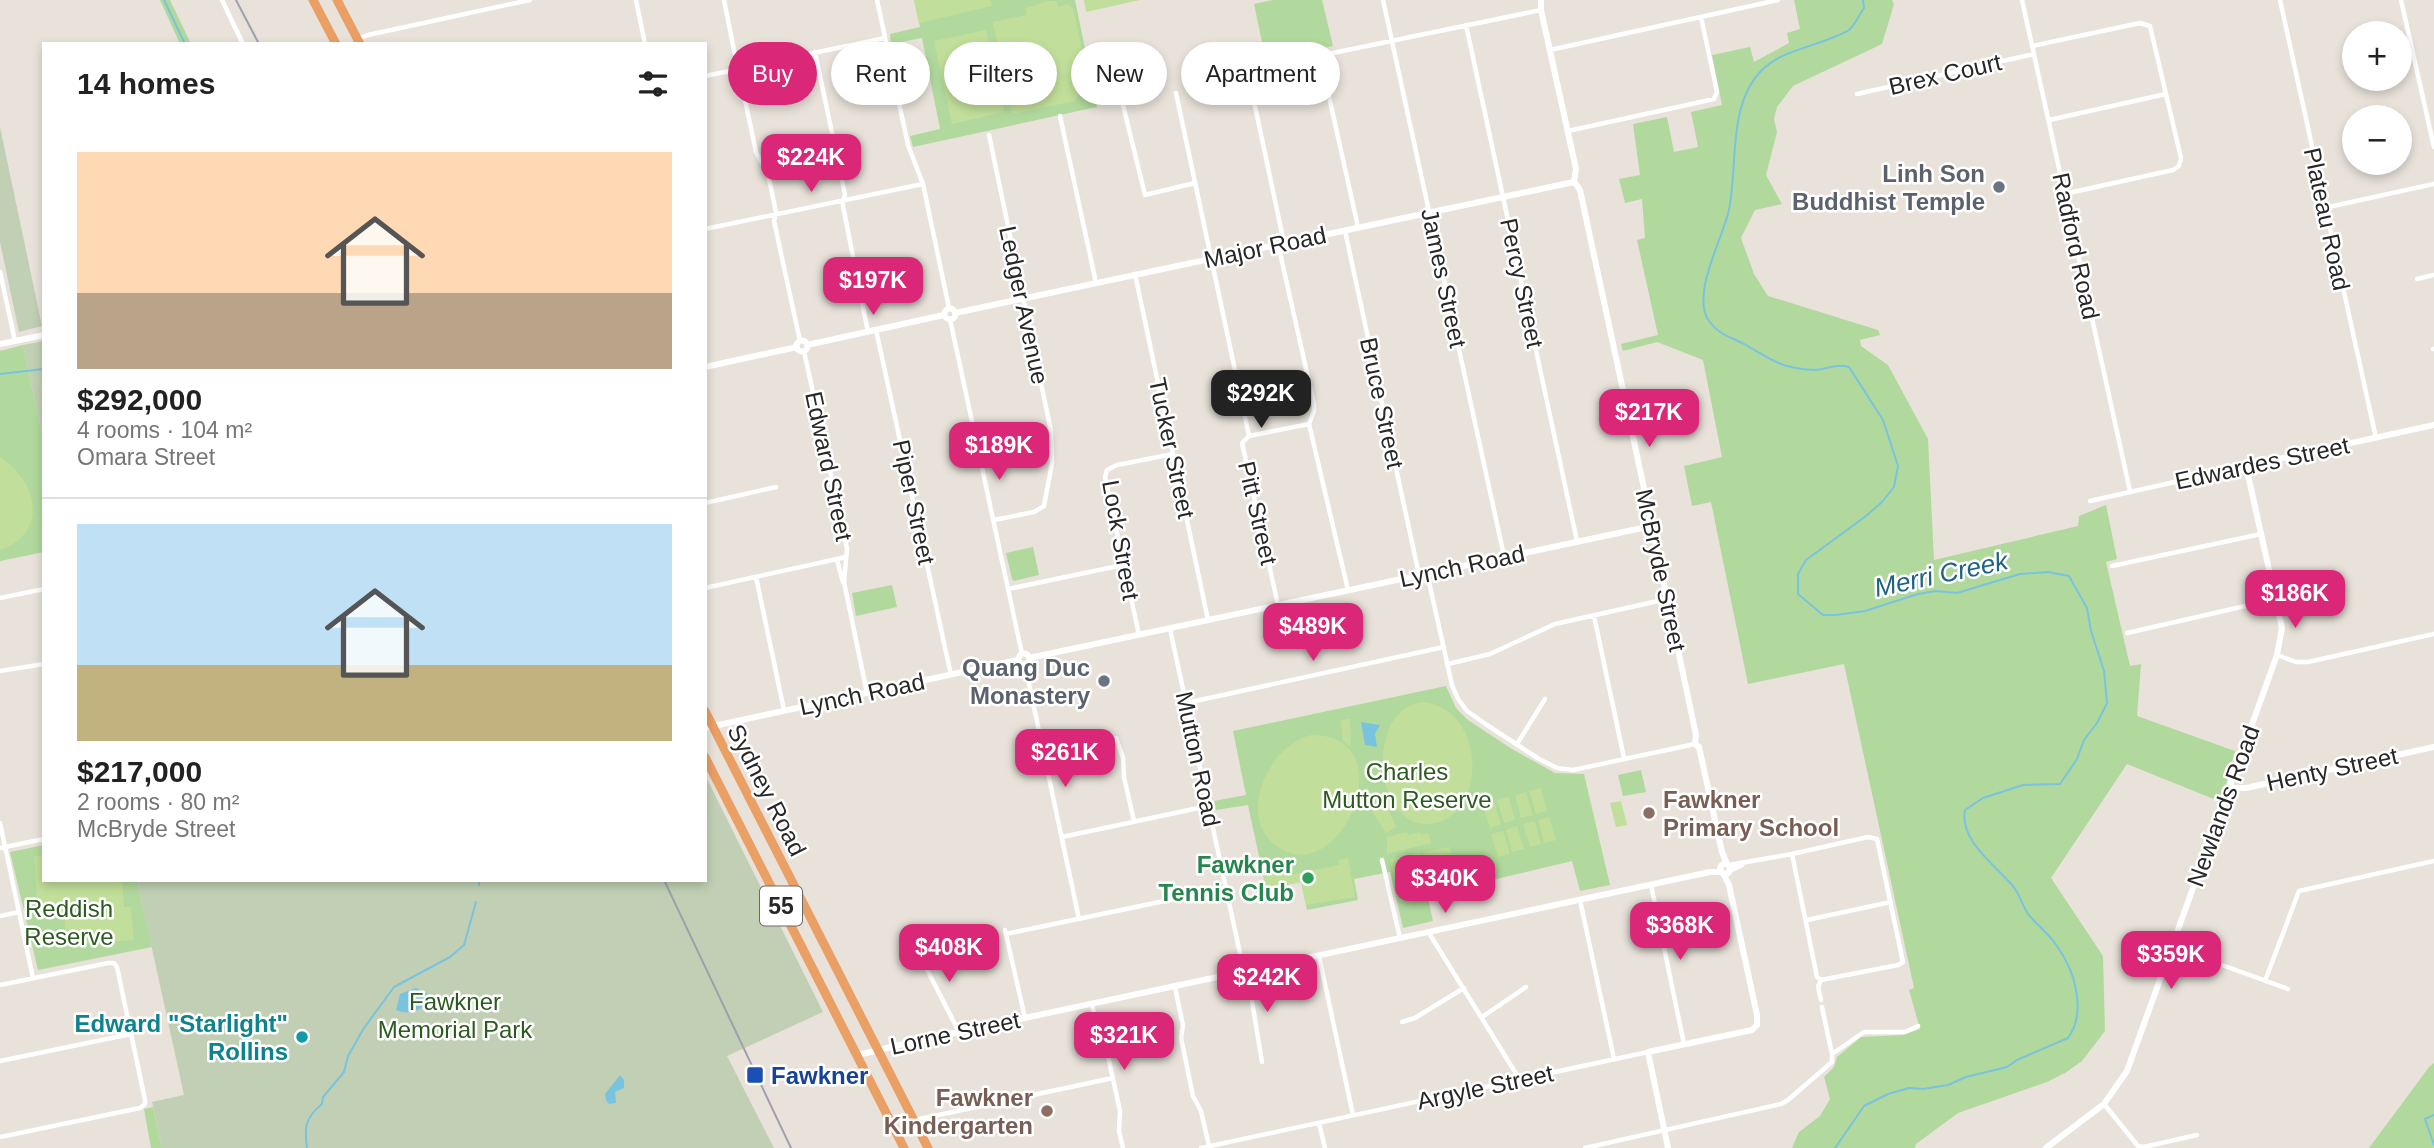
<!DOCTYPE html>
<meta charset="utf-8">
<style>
body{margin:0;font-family:Helvetica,sans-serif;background:#f6f6f6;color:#222;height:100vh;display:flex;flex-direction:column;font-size:26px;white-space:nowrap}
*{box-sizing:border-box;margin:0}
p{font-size:23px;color:#767676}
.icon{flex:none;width:38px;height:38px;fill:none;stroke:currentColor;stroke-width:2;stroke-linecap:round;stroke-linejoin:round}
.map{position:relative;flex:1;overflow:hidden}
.details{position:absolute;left:42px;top:42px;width:665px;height:840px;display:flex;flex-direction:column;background:#fff;border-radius:0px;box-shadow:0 4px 10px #0003}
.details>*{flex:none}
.hud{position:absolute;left:728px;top:42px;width:665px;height:63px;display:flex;gap:14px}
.tools{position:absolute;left:2342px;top:21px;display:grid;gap:14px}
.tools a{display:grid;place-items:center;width:70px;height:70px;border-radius:50%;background:#fff;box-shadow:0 4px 10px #0003;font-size:35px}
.price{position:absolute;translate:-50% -60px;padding:0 16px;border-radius:14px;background:#db2777;color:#fff;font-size:23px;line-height:46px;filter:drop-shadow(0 2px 4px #0008)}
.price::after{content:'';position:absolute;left:50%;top:42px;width:21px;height:16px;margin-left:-10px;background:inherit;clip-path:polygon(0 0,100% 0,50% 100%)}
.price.active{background:#222;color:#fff}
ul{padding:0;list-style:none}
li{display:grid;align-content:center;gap:14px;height:371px;padding:0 35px}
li+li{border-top:2px solid #e0e0e0}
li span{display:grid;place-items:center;height:217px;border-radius:0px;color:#555}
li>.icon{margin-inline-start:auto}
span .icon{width:126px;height:126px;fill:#fffc;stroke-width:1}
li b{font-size:30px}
h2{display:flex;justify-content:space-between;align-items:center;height:84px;padding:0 35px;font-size:30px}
.pill{padding:0 24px;border-radius:32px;background:#fff;box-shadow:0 4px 10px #0003;font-size:24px;line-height:63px}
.pill.active{background:#db2777;color:#fff}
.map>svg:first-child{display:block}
</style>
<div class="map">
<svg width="2434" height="1148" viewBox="0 0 2434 1148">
<rect width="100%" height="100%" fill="#e8e2da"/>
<!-- green -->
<path fill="#b1d99d" d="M160,0h10l21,44h-11z
M914,0h161l22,107 -184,40 -3,-11 30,-7 -18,-91 -31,6 -1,-10 30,-7z
M1273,0h49l11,46 -67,15 -12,-57z
M1794,0h98l2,4 -12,40 -89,42 -16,21 -3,12 3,13 -11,43 16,29 -27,6 -14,28 13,36 14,22 110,34 2,5 -20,5 1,6 27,19 40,74 6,121 144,-34 1,-10 27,-11 11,54 -11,3 24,104 11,-2 -4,52 98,35 -14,51 -94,-38 -76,114 52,78 2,75 -23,30 -17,12 -18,9 -89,31 -42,31 -1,4h-123l7,-16 21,-16 10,-17 -6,-22 10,-10 3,-10 24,-20 42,-2 17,-6 -11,-39 5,-2 -70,-324 -96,20 -37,-182 -19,4 -8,-40 38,-9 -19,-97 -46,-18 -34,9 -2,-7 37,-9 -21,-95 8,-2 -3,-39 -17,4 -6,-24 21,-4 -7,-51 34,-7 7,35 24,-5 -7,-35 31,-7 -10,-50 38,-8 4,15 35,-19 -2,-10 13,-4z
M23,345l21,99v108l-44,9v-210z
M1033,547l6,28 -25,6 -2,-2 -6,-26z
M892,585l5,22 -41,9 -4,-23z
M1446,686l10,22 12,12 44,29 43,24 29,1 26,111 -30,6 -8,-30 -80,19 -3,-9 -64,13 8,37 -30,7 -13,-56 -36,7 4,21 -51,10 -6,-28 -35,7 -18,-84 -32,5 -2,-9 32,-6 -13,-64z
M1641,770l5,22 -23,4 -5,-21z
M44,845v35h93l15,67 -114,23 -28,-118z
M2434,1063v85h-65l60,-81z
M153,1107l9,41h-11l-7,-39z"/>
<!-- cemetery -->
<path fill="#c1d0b4" d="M0,127l42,199 -23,6 -19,-90z
M44,341v103l-21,-99z
M705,775l118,237 -96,44 47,92h-612l-10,-46 32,-7 -47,-215h568z"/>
<!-- pitch -->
<path fill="#c1df9a" d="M914,0h77l1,6 -73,17z
M1084,0h56l-54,12z
M1048,1h8l2,6 10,-3 5,4 17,79 -8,2 -7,12 -63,13 -19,-92 34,-7 -1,-7z
M986,30l18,82 -52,12 -18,-83z
M0,457c37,24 50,75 0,93z
M1423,702c45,5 59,59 43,96 -5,11 -15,20 -27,24 -63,20 -79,-112 -16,-120z
M1350,719l1,28 -8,-6 -2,-21z
M1312,735c92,0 32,150 -31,114 -48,-28 -13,-105 31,-114z
M1541,788l6,23 -11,3 -7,-23z
M1526,792l7,23 -12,3 -6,-23z
M1509,797l6,23 -11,3 -7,-23z
M1494,801l7,23 -11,4 -7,-23z
M1621,801l6,24 -11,2 -6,-24z
M1388,802l4,7 -3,2 7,16 -10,6 -14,-22z
M1549,817l7,23 -12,3 -6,-23z
M1535,821l6,23 -11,3 -7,-23z
M1517,826l7,23 -12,3 -6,-22z
M1503,831l7,23 -12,3 -7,-23z
M1407,832l1,3 12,-3 1,3 7,-2 3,10 -44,11v-17z
M1450,847l6,28 -27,7 -6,-30z
M1420,853l6,29 -30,7 -6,-30z
M44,855v25h78l2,27h7l3,33 -68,5 -2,-34 -23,2 -4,-11 -3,-46z
M1285,858l4,17 50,-10v-5l9,-2 7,39 -49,8 -5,-23 -35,7 -5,-26z"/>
<!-- water -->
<path fill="#79c3de" d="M1361,722l19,3 -5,9 2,13 -12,-2z
M416,988l11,5 2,4c-6,14 -19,19 -33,13l4,-16z
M620,1075l4,5v8l-9,4 1,11 -7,1 -3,-4 -1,-6z"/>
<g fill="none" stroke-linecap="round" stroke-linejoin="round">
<!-- stream -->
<path stroke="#79c3de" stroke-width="2" d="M164,0l21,44
M0,374l44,-5
M479,885v-5
M2434,1115l-9,4 9,26
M307,1148c-3,-21 -2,-30 15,-44l1,-7 21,-25 4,-16 16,-28 30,-41 56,-30 14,-12 12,-43
M1835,1148l29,-42 24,-12 21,-6 14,1 25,-4 18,-8 41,-10 10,-7 51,-22c19,-26 7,-67 -11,-92 -8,-12 -20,-21 -29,-32 -6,-9 -8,-20 -16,-29 -17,-20 -53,-45 -47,-75l18,-12 40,-13 37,-1 17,-25 7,-19 13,-17 10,-20 -3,-32 -13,-40 -4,-23 -18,-32 -21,-4 -28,2 -63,19 -21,-2 -18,3 -53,17 -29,4h-13l-25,-21v-20l8,-14 60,-44 16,-14 12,-15 4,-21 -15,-46 -34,-53c-15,-4 -22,3 -36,3 -34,-2 -42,-11 -69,-26 -13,-7 -25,-9 -35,-23 -18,-25 12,-80 19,-107 11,-45 -2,-108 34,-144 17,-18 50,-23 72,-33 4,-2 11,-4 15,-7 6,-5 10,-15 15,-22l-1,-8"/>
<!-- street -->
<path stroke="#fff" stroke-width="4.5" d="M222,0l21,44
M636,0l9,44
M724,0l13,65
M877,0l31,145 15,39 26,124
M1383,0l121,556
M2022,0l108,491
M2280,0l96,438
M2401,0l33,147
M1466,25l111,516
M357,39l11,-4 162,-35
M2032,46l108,-23 10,3 31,132 -2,8 -6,4 -109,24
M1550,50l228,-50
M815,52l30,143 -2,5v6l25,126
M1320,56l38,171
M1275,65l266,-55
M742,68l143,-30
M739,72l17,80 12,22 8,38 -2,9 26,120
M705,76l30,-6
M1249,78l35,165
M1176,93l73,343 -7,7 36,162
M1857,94l177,-40
M1123,105l22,90 50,-12
M1060,116l36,167
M2049,120l117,-26
M1568,131l146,-32 3,-7 -16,-75
M989,135l62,296 1,32 -8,43 -10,6 -40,8
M2324,208l110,-24
M705,229l218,-45
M1345,231l74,344
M1278,244l36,160v7l-5,13 39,166
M0,272l15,69
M1135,274l73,346
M2417,279l17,-4
M950,319l72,335
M876,330l75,345
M2433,349h1
M804,351l43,198 -3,33 23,111
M1249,436l60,-12
M2090,501l156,-35
M705,503l71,-16
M837,560l6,22
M2112,566l149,-32
M1427,573l25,112 6,14 9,12 20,14 52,34 18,9 16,2 122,-26
M756,577l28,133
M705,588l141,-31
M1008,589l115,-24
M0,598l44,-9
M1594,616l30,142
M1170,629l74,343
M2127,633l149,-34
M1139,635l-34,-158 2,-7 10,-5 56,-11
M2277,655l19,7h12l126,-28
M1448,664l42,-10 65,-30 112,-25
M1025,665l54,254
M0,671l44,-7
M1186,703l258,-56
M1116,738l7,20 1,19 10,44
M1517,744l28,-45
M0,823l33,155
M1062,837l146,-31
M0,848l44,-9
M1792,854l25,123 4,3 -3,7 3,13
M1382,860l18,78
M1729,865l63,-11 76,-17 9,2 26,123 -5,3 -77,15
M1730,871l12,-6
M1651,885l33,159
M1580,900l34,159
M0,916l19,-4
M1807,920l84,-18
M1005,930l20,88
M1429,933l91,147
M1006,934l221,-46
M2172,947l116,42
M916,948l43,84
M1319,956l34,159
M1247,971l15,91
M2265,981l34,-90 135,-30
M0,985l108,-22h6l3,4 28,133v4l-5,4 -140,29
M1175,987l8,39 -2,12 12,58 8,15 8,35
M1092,1004l7,34 9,18 12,55 -1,20 4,17
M1482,1017l44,-30
M1402,1022l13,-4 49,-30
M1832,1054l32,-22h41l13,-6
M0,1061l131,-27
M2104,1104l34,42 6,1 53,-12
M915,1120l198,-42
M1319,1123l6,25
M1201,1148l447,-96
M1585,1148l196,-44 7,-4 44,-38v-8l-10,-47"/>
<!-- secondary -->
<path stroke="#fff" stroke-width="6" d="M1541,0v10l35,159 -2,13 6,8 70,326 -3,11 4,2 3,7 42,199 -1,9 4,3 23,105 5,12
M944.5 314a5.5 5.5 0 1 1 11 0a5.5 5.5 0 1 1-11 0Z
M955,313l619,-131
M796.5 346a5.5 5.5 0 1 1 11 0a5.5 5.5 0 1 1-11 0Z
M0,344l44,-9
M807,345l137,-30
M705,367l92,-20
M1018.5 659a5.5 5.5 0 1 1 11 0a5.5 5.5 0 1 1-11 0Z
M1029,658l618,-131
M705,728l313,-68
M2229,788h17l188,-41
M1720 869a5 5 0 1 1 10 0a5 5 0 1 1-10 0Z
M858,1055l54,-13 798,-170h12
M1668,1148l-20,-96 104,-22 5,-5v-10l-28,-130 -6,-12
M2046,1148l58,-44 23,-33 150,-416 5,-27 -36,-162 188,-41"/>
<!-- highway -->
<path stroke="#ea9f64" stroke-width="9" d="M313,0l23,44
M337,0l23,44
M705,711l223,437
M705,757l199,391"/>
<!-- rail -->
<path stroke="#9ea0af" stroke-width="2" d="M236,0l23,44
M664,880l127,268"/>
</g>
<!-- markers -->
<g fill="#6b7280" stroke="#fff" stroke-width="2.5">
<circle cx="1999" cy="187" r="7"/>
<circle cx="1104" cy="681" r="7"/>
</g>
<g fill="#8d6e63" stroke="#fff" stroke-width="2.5">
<circle cx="1649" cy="813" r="7"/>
<circle cx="1047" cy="1111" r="7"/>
</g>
<circle fill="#2e9e5b" stroke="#fff" stroke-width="2.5" cx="1308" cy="878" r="7"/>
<circle fill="#0f9aa8" stroke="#fff" stroke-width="2.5" cx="302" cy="1037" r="7"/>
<rect fill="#1a4fb4" stroke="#fff" stroke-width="2.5" x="746" y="1066" width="18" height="18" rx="3.5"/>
<g text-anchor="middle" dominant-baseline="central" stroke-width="5" stroke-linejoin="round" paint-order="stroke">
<!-- shield labels -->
<rect fill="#fff" stroke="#686868" stroke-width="2" x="760" y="886.5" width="42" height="39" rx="5"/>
<g font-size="23" font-weight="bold" fill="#272727">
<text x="781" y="906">55</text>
</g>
<!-- street labels -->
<g font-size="24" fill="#272727" stroke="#fff">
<text transform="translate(1945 74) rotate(-13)">Brex Court</text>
<text transform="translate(2327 219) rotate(78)">Plateau Road</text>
<text transform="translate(2076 246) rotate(78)">Radford Road</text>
<text transform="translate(1265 247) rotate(-12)">Major Road</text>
<text transform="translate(1444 278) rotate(78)">James Street</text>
<text transform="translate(1522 283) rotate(78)">Percy Street</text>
<text transform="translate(1024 305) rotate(78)">Ledger Avenue</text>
<text transform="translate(1382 403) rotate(78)">Bruce Street</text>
<text transform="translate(1172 448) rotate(78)">Tucker Street</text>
<text transform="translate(2262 463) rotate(-12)">Edwardes Street</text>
<text transform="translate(829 466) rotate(78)">Edward Street</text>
<text transform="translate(914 502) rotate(78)">Piper Street</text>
<text transform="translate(1258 513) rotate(77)">Pitt Street</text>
<text transform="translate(1121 540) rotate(80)">Lock Street</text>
<text transform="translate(1462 566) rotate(-12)">Lynch Road</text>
<text transform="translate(1661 570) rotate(78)">McBryde Street</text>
<text transform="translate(862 694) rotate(-12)">Lynch Road</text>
<text transform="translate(1198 759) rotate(78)">Mutton Road</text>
<text transform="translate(2332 769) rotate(-12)">Henty Street</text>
<text transform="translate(767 790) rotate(63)">Sydney Road</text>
<text transform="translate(2223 806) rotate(-70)">Newlands Road</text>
<text transform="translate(955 1033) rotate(-12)">Lorne Street</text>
<text transform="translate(1485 1087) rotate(-12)">Argyle Street</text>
</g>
<!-- worship labels -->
<g font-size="24" font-weight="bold" fill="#5b616d" stroke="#fff" text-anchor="end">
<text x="1985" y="173">Linh Son<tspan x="1985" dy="28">Buddhist Temple</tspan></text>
<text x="1090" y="667">Quang Duc<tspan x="1090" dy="28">Monastery</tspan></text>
</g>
<!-- park labels -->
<g font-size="24" fill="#2d5a21" stroke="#fff">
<text x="1407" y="771">Charles<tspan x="1407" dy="28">Mutton Reserve</tspan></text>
<text x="69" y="908">Reddish<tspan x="69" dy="28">Reserve</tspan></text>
<text x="455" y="1001">Fawkner<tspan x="455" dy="28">Memorial Park</tspan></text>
</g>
<!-- education labels -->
<g font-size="24" font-weight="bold" fill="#785e54" stroke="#fff" text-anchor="start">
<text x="1663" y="799">Fawkner<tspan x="1663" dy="28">Primary School</tspan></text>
<text x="1033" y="1097" text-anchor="end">Fawkner<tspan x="1033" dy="28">Kindergarten</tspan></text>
</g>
<!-- leisure labels -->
<g font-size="24" font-weight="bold" fill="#27864d" stroke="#fff" text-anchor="end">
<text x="1294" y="864">Fawkner<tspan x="1294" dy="28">Tennis Club</tspan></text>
</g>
<!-- culture labels -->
<g font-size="24" font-weight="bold" fill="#0d838f" stroke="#fff" text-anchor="end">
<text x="288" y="1023">Edward "Starlight"<tspan x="288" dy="28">Rollins</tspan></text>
</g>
<!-- transit labels -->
<g font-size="24" font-weight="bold" fill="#164399" stroke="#fff" text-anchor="start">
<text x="771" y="1075">Fawkner</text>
</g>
<!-- water labels -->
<g font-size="26" font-style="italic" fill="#1d6185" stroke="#fff">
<text transform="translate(1941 574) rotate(-12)">Merri Creek</text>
</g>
</g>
</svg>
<div class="tools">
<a>+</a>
<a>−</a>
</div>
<b class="price" style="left:811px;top:194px">$224K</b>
<b class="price" style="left:873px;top:317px">$197K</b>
<b class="price active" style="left:1261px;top:430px">$292K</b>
<b class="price" style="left:1649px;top:449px">$217K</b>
<b class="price" style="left:999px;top:482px">$189K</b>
<b class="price" style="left:2295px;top:630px">$186K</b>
<b class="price" style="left:1313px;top:663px">$489K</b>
<b class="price" style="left:1065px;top:789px">$261K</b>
<b class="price" style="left:1445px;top:915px">$340K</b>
<b class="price" style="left:1680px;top:962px">$368K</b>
<b class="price" style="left:949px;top:984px">$408K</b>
<b class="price" style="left:2171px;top:991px">$359K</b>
<b class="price" style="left:1267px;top:1014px">$242K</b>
<b class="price" style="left:1124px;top:1072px">$321K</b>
<div class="hud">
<a class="pill active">Buy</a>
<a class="pill">Rent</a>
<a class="pill">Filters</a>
<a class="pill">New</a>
<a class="pill">Apartment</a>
</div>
<section class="details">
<h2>14 homes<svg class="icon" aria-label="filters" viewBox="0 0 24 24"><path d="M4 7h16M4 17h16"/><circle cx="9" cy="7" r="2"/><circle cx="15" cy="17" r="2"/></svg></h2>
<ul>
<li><span style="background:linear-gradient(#ffd9b3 65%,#b9a48a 0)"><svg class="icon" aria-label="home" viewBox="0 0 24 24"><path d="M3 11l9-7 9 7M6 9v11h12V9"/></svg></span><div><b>$292,000</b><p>4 rooms · 104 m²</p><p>Omara Street</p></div></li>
<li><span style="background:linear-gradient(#bfe0f5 65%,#c2b280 0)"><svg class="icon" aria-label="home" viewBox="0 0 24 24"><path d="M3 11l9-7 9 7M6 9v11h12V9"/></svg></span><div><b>$217,000</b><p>2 rooms · 80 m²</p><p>McBryde Street</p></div></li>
</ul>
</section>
</div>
